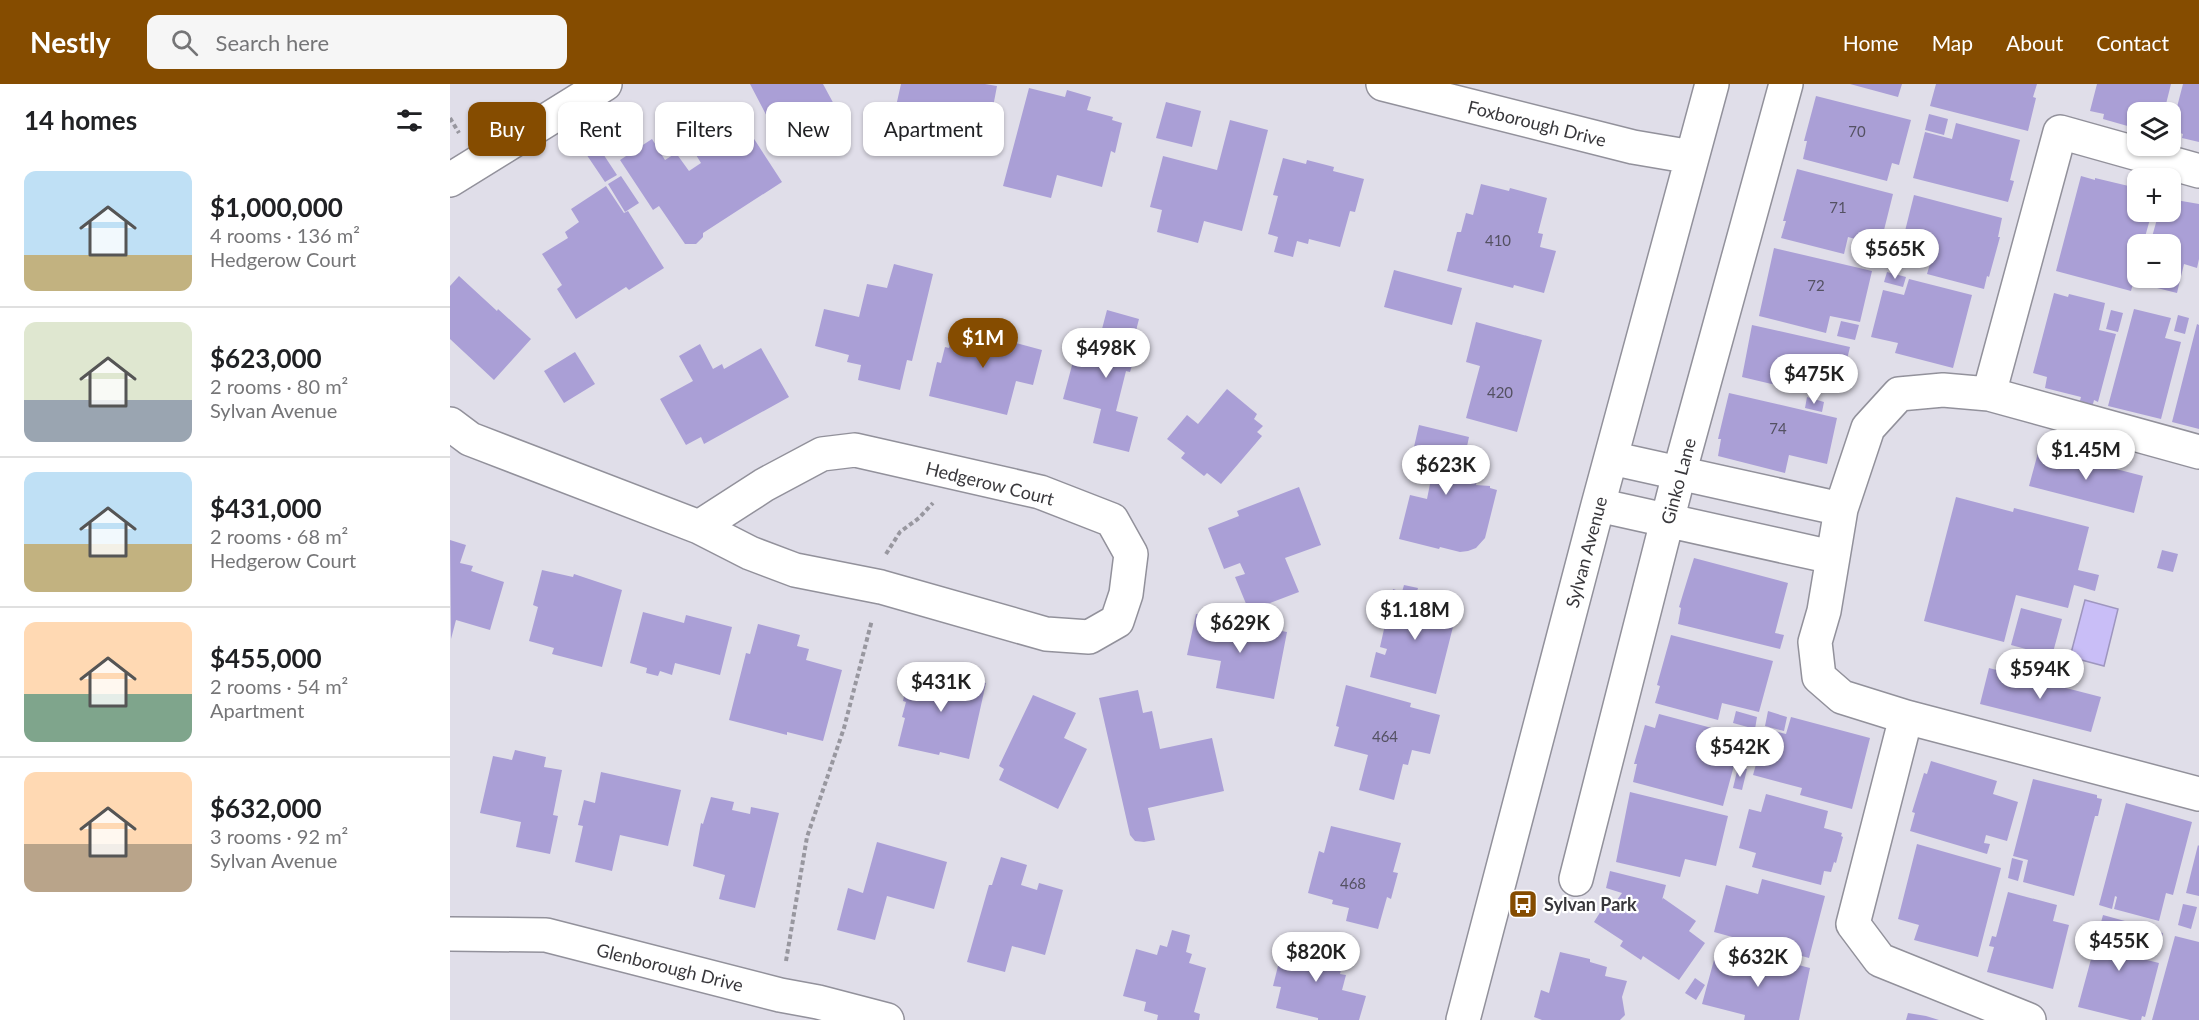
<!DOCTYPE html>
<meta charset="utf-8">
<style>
body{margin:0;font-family:Lato,sans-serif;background:#f6f6f6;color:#202124;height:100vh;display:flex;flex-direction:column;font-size:22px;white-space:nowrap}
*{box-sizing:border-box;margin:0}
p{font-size:20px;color:#757577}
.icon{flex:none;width:33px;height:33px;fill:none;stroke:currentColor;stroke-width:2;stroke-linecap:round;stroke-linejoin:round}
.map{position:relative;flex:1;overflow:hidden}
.panel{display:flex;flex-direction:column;background:#fff;width:450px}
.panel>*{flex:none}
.guide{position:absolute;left:18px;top:18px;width:570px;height:54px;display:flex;gap:12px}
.buttons{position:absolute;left:1677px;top:18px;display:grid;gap:12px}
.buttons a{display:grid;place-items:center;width:54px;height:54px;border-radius:12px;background:#fff;box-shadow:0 2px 4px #0004;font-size:30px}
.price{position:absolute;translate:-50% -51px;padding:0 14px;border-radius:21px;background:#fff;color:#222;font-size:20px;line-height:39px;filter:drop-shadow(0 2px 3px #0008)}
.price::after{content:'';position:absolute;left:50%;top:36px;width:18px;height:14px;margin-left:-9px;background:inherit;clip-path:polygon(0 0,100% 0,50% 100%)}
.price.selected{background:#854c00;color:#fff}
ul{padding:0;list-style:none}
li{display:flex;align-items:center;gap:18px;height:150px;padding:0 24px}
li+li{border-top:2px solid #e0e0e0}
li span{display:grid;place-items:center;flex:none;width:168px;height:120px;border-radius:12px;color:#555}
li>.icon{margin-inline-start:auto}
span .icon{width:72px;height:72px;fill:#fffc;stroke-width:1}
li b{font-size:26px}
h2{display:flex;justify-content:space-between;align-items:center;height:72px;padding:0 24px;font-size:26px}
.tag{padding:0 21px;border-radius:12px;background:#fff;box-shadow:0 2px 4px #0004;font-size:21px;line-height:54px}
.tag.selected{background:#854c00;color:#fff}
header{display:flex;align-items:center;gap:36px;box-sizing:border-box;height:84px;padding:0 30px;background:#854c00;color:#fff}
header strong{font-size:28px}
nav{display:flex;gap:33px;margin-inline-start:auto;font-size:21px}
.search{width:420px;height:54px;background:#f6f6f6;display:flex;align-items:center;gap:15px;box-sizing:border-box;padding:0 21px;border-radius:12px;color:#757577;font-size:22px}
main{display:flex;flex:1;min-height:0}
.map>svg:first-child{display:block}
</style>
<header>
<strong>Nestly</strong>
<div class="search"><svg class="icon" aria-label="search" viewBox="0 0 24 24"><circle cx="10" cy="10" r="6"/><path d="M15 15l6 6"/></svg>Search here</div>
<nav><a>Home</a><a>Map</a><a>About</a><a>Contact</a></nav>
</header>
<main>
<section class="panel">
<h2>14 homes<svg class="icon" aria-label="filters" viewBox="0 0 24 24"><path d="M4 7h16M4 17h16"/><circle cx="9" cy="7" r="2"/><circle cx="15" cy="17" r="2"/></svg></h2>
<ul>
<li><span style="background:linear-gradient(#bfe0f5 70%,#c2b280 0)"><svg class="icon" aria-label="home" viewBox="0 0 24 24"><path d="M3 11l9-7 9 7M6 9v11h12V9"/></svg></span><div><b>$1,000,000</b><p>4 rooms · 136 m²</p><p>Hedgerow Court</p></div></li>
<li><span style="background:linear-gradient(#dfe7d0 65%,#9aa5b1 0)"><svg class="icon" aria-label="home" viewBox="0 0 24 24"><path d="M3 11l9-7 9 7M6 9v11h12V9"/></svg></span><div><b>$623,000</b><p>2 rooms · 80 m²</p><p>Sylvan Avenue</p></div></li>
<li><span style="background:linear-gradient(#bfe0f5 60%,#c2b280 0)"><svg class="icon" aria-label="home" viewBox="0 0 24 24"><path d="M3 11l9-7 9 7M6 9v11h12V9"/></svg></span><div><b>$431,000</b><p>2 rooms · 68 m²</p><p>Hedgerow Court</p></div></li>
<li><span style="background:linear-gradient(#ffd9b3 60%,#7fa58c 0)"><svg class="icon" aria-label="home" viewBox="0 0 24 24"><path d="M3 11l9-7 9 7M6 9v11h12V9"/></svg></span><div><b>$455,000</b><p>2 rooms · 54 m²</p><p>Apartment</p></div></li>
<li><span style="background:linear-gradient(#ffd9b3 60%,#b9a48a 0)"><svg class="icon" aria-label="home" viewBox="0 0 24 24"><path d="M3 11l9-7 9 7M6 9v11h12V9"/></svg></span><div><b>$632,000</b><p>3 rooms · 92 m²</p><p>Sylvan Avenue</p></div></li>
</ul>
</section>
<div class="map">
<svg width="1749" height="936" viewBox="0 0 1749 936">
<rect width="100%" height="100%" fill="#e0dee9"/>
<!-- water -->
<path fill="#c9bef7" stroke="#9e96bf" stroke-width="1.5" d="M1635,516l33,9 -14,57 -34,-9z"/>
<!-- building -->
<path fill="#aa9fd6" d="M300,0h73l20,37 -58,30z
M451,0h84l12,2 -7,37 -37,-7 -8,35 -18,-4v3l-39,-8z
M1400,0h52l-4,13z
M1486,0h101l-4,13 3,1 -8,33 -98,-25z
M1647,0h74l-7,28h-26v17l-35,-10 1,-5 -14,-3z
M1733,0h16v58l-17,-4 1,-4 -12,-4z
M579,4l36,9 2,-7 24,7 -4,13 26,7 -1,3 10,3 -7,30 -4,-2 -9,36 -45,-12 -6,23 -48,-12z
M1366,12l95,24 -12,45 -7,-2 -5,18 -84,-22 4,-18h-3z
M716,18l35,9 -9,36 -36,-9z
M1479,30l19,5 -4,16 -19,-5z
M780,36l38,10 -26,101 -38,-10 -6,22 -41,-11 5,-22 -12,-3 13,-51 54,14z
M1506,39l64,17 -10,40 4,1 -6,21 -95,-24 12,-46 27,7z
M272,41l7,10 16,-10 37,57 -79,51v4l-7,7h-11l-26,-38 -6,4 -33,-50 32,-21 13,21 11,-7 13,18 12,-8 -11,-18z
M140,50l27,41 -12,7 -27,-40z
M833,74l23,6 1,-4 27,7 -1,4 31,8 -9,33 -5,-1 -10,36 -31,-8 -1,5 -11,-3 -4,16 -19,-5 4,-15 -10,-3 10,-38 -5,-1z
M1347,85l96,25 -13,52 -32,-9 -4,17 -63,-16 5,-17h-3z
M171,92l18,27 -14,9 -17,-28z
M1631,92l14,4v-2l42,10 1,24h14l-9,32h-5v22l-7,25 -75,-20z
M1031,100l28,7 1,-3 37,10 -9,35 5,1 -3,13 16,4 -12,42 -30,-8 -1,3 -66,-17 10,-39h4l5,-19 7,2z
M156,102l18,27 4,-2 36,57 -35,22 -3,-3 -50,32 -19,-30 5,-4 -20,-31 26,-16 -3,-6 14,-10 -8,-13z
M1464,111l88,23 -4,19h2l-11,40 -2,-1 -3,13 -57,-15 4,-14 -19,-5 -1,4 -12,-4z
M1720,115l29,5v55l-2,9 -13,-4 -7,29 -20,-5 3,-10h10v-34h-20l9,-32h11z
M1411,159l17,4 -4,14 -16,-4z
M1324,164l98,23 -12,51 -30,-6 -4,17 -67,-17z
M444,180l39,10 -21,87 -5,-1 -7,30 -42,-10 3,-15 -14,-3 2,-7 -34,-9 9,-37 35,8 8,-33 20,4z
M944,186l68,18 -10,37 -68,-18z
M1437,188l19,5 -3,10 -19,-5z
M9,192l38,35 1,-2 33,30 -37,41 -44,-41v-53z
M1459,195l63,16 -19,73 -58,-15 3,-10 -27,-6 12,-47 21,5z
M1604,209l14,4 1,-3 36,9 -6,27 17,4 -18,68 -4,-2 -3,12 -13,-4 3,-11 -36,-9 2,-11 -14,-4z
M1684,225l37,9 -6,20 16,4 -20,77 -53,-13z
M657,226l32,9 -10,39 5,1 -4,13 -4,-1 -10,40 22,6 -9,35 -36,-9 8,-34 -38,-10 16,-60 19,5z
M1661,226l12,3 -5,19 -12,-3z
M1728,231l11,3 -4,16 -11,-3z
M1391,237l18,4 -4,15 -18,-4z
M505,238l43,11 -1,5 45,12 -9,35 -17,-4 -9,34 -78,-19 8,-34 4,1 4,-16 4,1z
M1026,238l66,18 -25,92 -51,-14 14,-52 -14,-4z
M1747,240l2,1v104l-27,-7z
M1302,241l98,22 -9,37 -28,-7 -4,16 -67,-16z
M250,260l13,25 9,-5 2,5 37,-21 28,49 -85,47 -3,-7 -15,8 -26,-46 33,-18 -14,-25z
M125,268l20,32 -31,19 -20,-32z
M777,305l30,25 -3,5 9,7 -6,6 5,4 -41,48 -14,-11 -3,3 -23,-18 4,-5 -18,-14 20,-24 11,9z
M1279,309l108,25 -10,46 -38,-9 -4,18 -67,-17 3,-17h-3z
M1357,313l17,5 -2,10 -17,-4z
M969,341l50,12 -7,33 10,2 5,8 -1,5 14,1v2l7,2 -12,48 -9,10 -8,3 -8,1 -20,-5 -1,2 -40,-10 11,-44 17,4 4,-20 -23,-6z
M1589,365l104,27 -9,37 -105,-27z
M849,403l22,58 -36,13 14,34 -50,19 -14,-34 10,-3 -5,-11 -16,6 -16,-41 31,-12 -2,-5z
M1506,413l57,15 1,-4 75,19 -11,43 21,5 -4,16 -21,-6 -6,23 -52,-13 -12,47 -80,-21z
M0,456l16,5 -6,18 13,3 -2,5 33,11 -14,48 -34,-10 -5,19z
M1712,466l16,4 -5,18 -16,-4z
M1244,474l94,25 -13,50 9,2 -4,14 -102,-25 3,-16 -2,-1z
M92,486l31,7 1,-3 48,16 -20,77 -50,-13 2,-6 -25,-7 9,-34 -5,-2z
M954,501l14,3 -2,7 42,12 -22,87 -66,-17 6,-25 9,3 2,-6 -7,-2 13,-58 9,3z
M1571,524l41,11 -10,37 -41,-11z
M193,528l41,11 2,-8 46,12 -12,48 -45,-12 -3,12 -12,-4 -2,5 -12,-3 1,-5 -17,-5z
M746,530l91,18 -13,67 -58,-11 5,-27 -34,-6z
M308,540l42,11 -3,11 12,3 -3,11 36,10 -19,71 -36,-9v3l-58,-15 17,-67 4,1z
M1221,551l102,26 -14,51 -37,-9 -4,17 -63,-17 5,-17 -3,-1z
M460,583l76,16 -17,76 -29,-7 -1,3 -41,-9 7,-28 -3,-1 4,-15 -3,-1z
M1539,584l112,29 -10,35 -111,-28z
M896,601l65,18 -1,4 30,8 -10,39 -18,-4 -4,15 -5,-1 -9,36 -35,-10 9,-35 -34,-9 5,-19 -3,-1z
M688,606l5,23 9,-2 8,38 52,-11 12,53 -76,17 7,32 -11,2 -9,-1 -5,-6 -31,-137z
M583,611l43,18 -12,25 23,11 -29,60 -59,-29 5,-11 -5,-3z
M1286,627l21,6 -2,12 -22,-6z
M1318,627l19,6 -3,14 -19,-5z
M1209,630l83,22 -19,70 -90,-24 4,-18h-3l11,-39 10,3z
M1341,633l79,21 -18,71 -52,-14 2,-7 -49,-13 13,-46 20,5z
M65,666l31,7 -2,10 18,3 -9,45 5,1 -8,38 -34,-7 5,-25 -41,-9 13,-57 19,4z
M1481,677l66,20 -4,13 25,8 -11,39 -21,-6 -2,8 6,1 -3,10 -77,-23 5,-18 -3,-1 12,-39 3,1z
M1288,683l9,2 -5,21 -9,-2z
M151,688l80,18 -13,56 -48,-11 -8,36 -37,-9 8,-36 -5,-1 6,-25 11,3z
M1583,695l64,16v3l5,1 -4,17h-3l-21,80 -51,-14 5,-22 -15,-4z
M1180,708l98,24 -12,50 -31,-7 -5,18 -64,-15z
M1316,710l62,17 -4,17 18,5 -1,3 2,1 -7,26 -2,-1 -3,10 -7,-1 -3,14 -69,-18 4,-14 -17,-5 10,-39 12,3z
M261,713l23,5 -2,8 18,4 1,-7 28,6 -24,95 -36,-9 6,-24 -32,-9 8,-43 2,1z
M1676,719l66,19 -19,73 -7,-2 -7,28 -45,-12 3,-12 -2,-1 -3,13 -13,-4z
M881,742l70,17 -8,29 5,1 -7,26 -4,-2 -9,32 -32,-8 3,-13 -17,-4 1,-4 -25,-7 11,-42 5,2z
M427,758l70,20 -13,47 -47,-13 -12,44 -38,-10 11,-42 15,5z
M1467,760l84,24 -23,89 -64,-17 5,-15 -21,-6z
M1748,761l1,1v50l-13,-3z
M551,773l26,8 -6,20 16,5 2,-7 24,7 -18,65 -33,-9 -7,26 -38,-10 22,-77h3z
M1562,774l11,3 -5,20 -10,-3z
M1160,787l56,14 -4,15 1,-2 33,23 -7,10 16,12 -26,37 -36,-24 -2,4 -21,-14 3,-5 -29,-19 12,-19 6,4 10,-14 -16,-5z
M1312,795l63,17 -16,62 -95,-26 12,-47 32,9z
M1558,808l49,13 -4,16 16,4 -16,64 -66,-17 7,-25 -5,-1 3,-10 4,1z
M1733,820l14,3 -6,22 -13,-4z
M1653,831l44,12 -8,31 20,5 -14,54 -3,-1 -1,4h-11l-52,-13z
M722,846l18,5 -4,17 6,2 -3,9 17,5 -12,44 6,2 -1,6h-42l1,-5 -14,-4 2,-9 -23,-6 13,-47 21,6 3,-10 7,2z
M1703,847l10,2 -4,16 -11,-2z
M845,851l51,14 -6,25 6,1 -4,15 24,6 -7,24h-41v-2l-42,-10 5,-21 -8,-1 8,-32 9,2z
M1725,852l24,6v78h-47z
M1294,867l66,17 -11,52h-55l1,-5 -43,-11 12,-44 25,7z
M1110,868l30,7v3l17,5 -2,9 22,5 -5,16 3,18 -5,5h-78l-8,-3 7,-27 8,3z
M1245,894l10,7 -9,15 -11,-7z
M1458,929l18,3 13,4h-33z"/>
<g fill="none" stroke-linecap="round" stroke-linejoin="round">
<!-- minor casing -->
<g stroke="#92919b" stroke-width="36">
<path id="minor" d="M933,0l250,63 59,10
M0,96l155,-96
M1539,310l210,58
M0,340l20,15 229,88 51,26 45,17 86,17 165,47 43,3 28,-16 9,-27 5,-40 -19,-34 -72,-28 -185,-42 -33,4 -58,31 -65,42
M1161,374l230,51
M1148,421l234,52
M1456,633l293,77
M1126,795l103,-405 107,-390
M0,850l96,1 234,60 38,7 69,18
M1013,936l135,-515 114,-421
M1579,936l-149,-60 -27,-36 53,-207 -64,-20 -23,-20 -4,-35 9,-31 17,-102 27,-81 31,-34 44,-4 46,4 71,-262 139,39"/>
</g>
<!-- path -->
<path stroke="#98979f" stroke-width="4" stroke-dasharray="4.5 3" stroke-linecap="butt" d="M0,34l9,15
M436,470l14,-22 19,-14 14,-15
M336,877l21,-124 37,-109 28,-108"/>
<!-- minor -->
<use href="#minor" stroke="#fff" stroke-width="33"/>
</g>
<!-- icons -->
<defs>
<g id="bus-square" transform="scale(1.5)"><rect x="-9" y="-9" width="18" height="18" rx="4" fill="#854c00" stroke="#fff"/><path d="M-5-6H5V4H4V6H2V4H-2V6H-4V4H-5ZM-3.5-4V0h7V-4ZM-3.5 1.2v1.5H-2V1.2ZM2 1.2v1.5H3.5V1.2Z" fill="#fff"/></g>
</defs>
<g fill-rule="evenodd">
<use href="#bus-square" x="1073" y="820"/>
</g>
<g text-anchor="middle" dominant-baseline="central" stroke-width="4.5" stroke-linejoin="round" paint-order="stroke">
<!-- number labels -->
<g font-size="15" fill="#545162">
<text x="1407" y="47">70</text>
<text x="1388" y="123">71</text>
<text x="1048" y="156">410</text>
<text x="1366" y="201">72</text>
<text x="1050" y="308">420</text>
<text x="1328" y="344">74</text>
<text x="935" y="652">464</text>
<text x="903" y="799">468</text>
</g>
<!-- street labels -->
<g font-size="18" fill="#38373b" stroke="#fff">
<text transform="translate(1087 39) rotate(14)">Foxborough Drive</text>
<text transform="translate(1228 397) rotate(-75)">Ginko Lane</text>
<text transform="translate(540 399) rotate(14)">Hedgerow Court</text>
<text transform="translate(1136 468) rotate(-75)">Sylvan Avenue</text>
<text transform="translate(220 883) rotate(14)">Glenborough Drive</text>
</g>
<!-- poi labels -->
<g font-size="18" font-weight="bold" fill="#38373b" stroke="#fff" text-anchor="start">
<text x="1094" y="820">Sylvan Park</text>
</g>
</g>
</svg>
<div class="buttons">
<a><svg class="icon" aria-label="layers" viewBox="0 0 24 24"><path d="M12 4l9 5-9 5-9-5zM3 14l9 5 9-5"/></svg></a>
<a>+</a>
<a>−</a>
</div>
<b class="price" style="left:1445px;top:196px">$565K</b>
<b class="price selected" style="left:533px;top:285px">$1M</b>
<b class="price" style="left:656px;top:295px">$498K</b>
<b class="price" style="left:1364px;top:321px">$475K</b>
<b class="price" style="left:1636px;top:397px">$1.45M</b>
<b class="price" style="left:996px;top:412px">$623K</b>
<b class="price" style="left:965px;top:557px">$1.18M</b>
<b class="price" style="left:790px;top:570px">$629K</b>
<b class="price" style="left:1590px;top:616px">$594K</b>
<b class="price" style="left:491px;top:629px">$431K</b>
<b class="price" style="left:1290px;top:694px">$542K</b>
<b class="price" style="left:1669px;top:888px">$455K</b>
<b class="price" style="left:866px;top:899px">$820K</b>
<b class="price" style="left:1308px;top:904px">$632K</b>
<div class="guide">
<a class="tag selected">Buy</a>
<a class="tag">Rent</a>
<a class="tag">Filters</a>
<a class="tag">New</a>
<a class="tag">Apartment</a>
</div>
</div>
</main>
